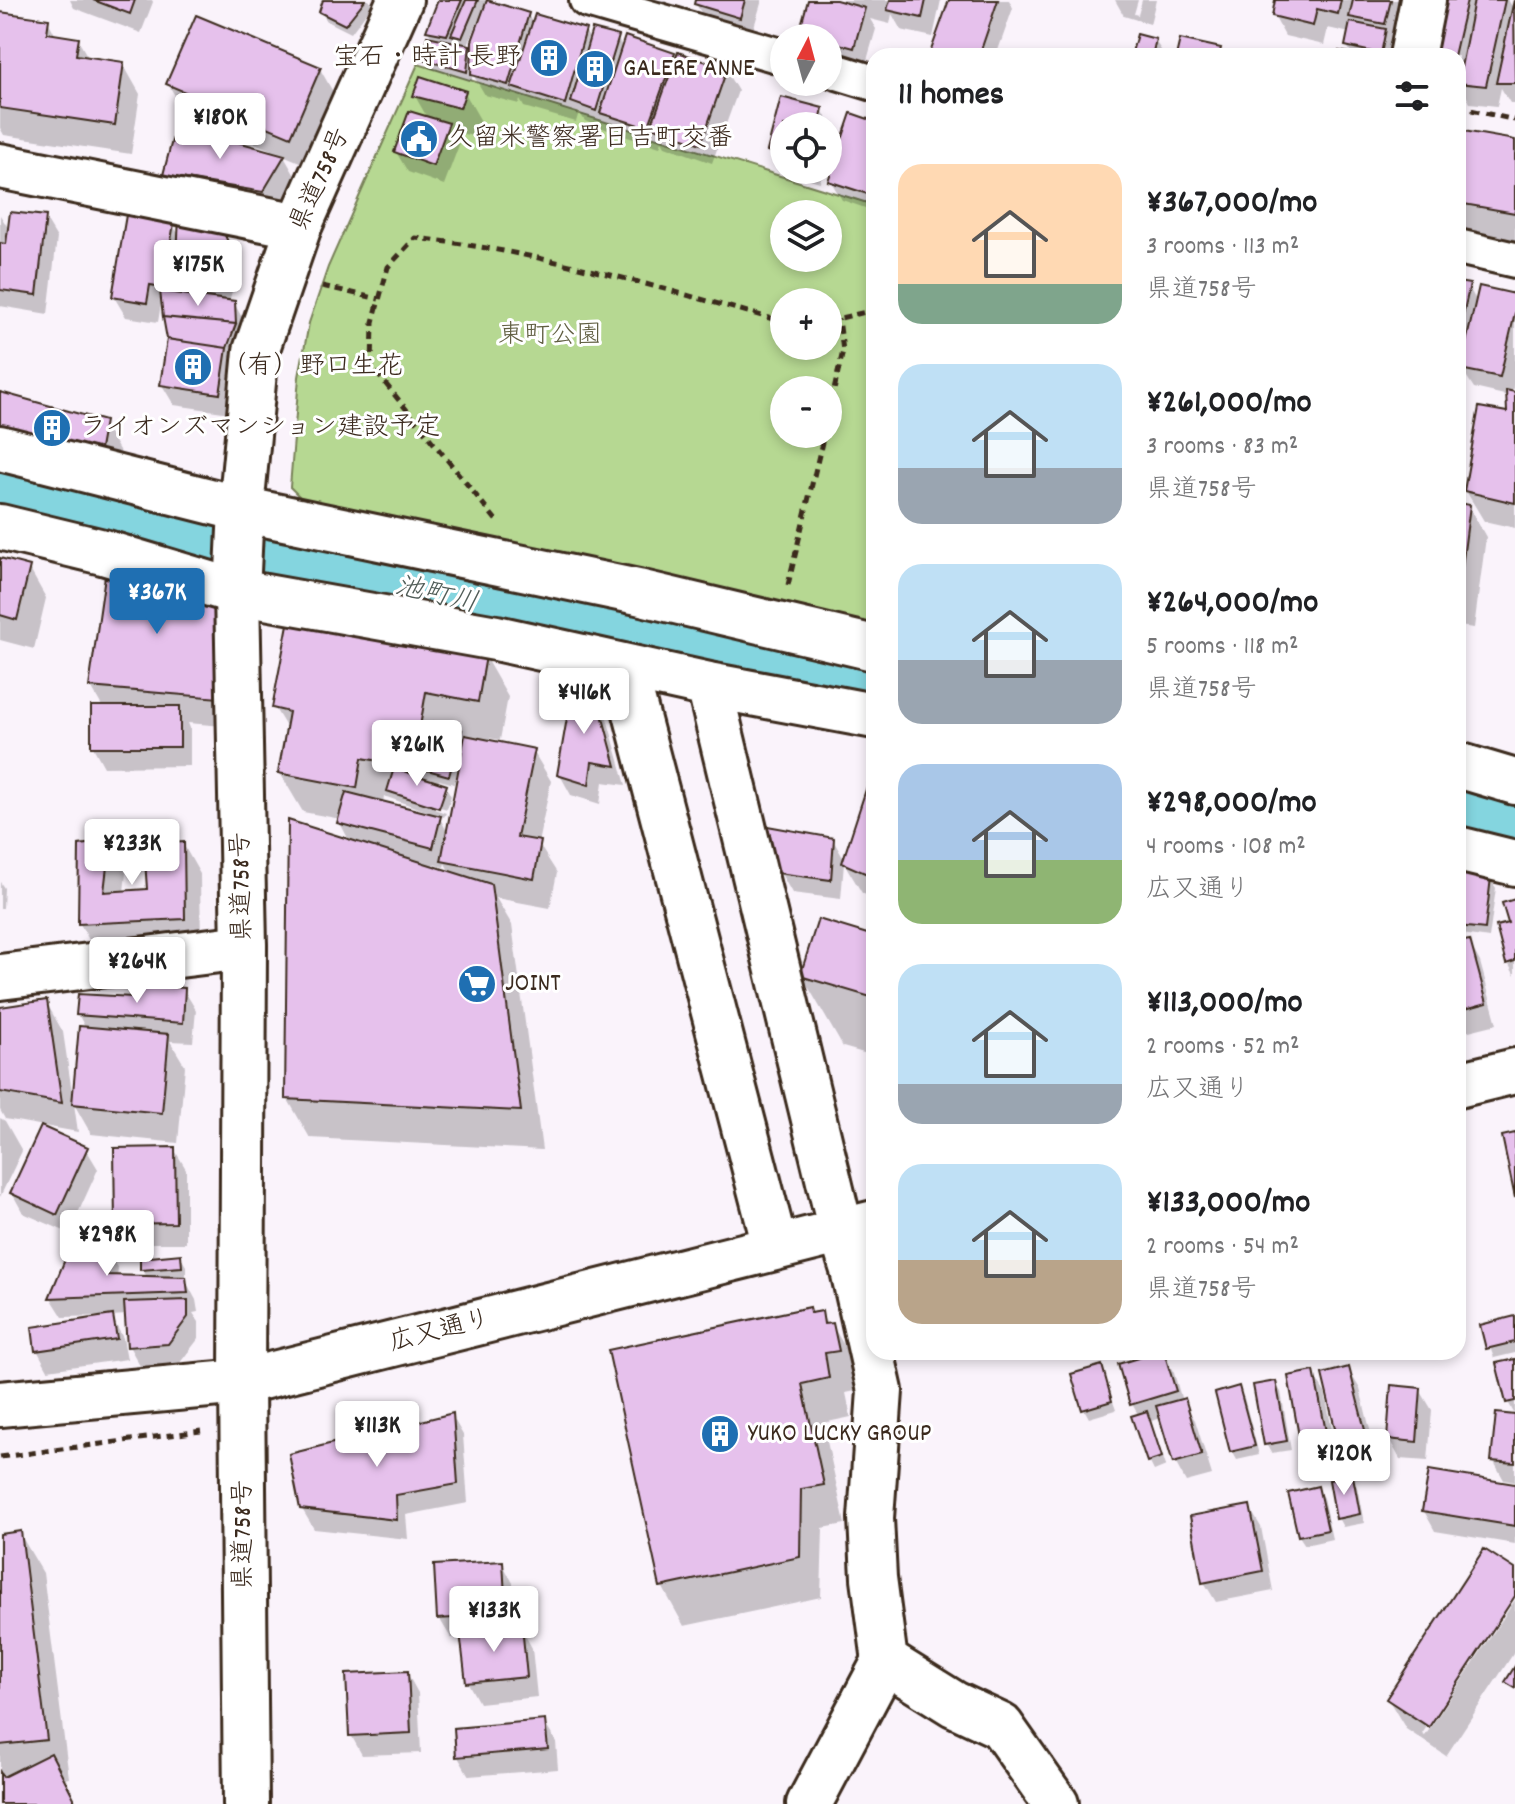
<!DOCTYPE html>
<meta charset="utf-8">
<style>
body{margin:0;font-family:Dekko,"Klee One",sans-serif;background:#f6f6f6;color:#202124;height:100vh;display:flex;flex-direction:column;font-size:30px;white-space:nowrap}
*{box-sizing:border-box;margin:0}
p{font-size:26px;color:#757577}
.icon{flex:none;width:44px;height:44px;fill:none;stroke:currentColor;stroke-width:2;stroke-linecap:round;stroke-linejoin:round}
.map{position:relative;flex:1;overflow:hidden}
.side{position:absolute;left:866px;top:48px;width:600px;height:1312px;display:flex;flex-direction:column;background:#fff;border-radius:24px;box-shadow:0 4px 12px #0003}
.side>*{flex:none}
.needle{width:52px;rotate:6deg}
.buttons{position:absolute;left:770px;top:24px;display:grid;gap:16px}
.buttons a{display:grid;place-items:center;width:72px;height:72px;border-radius:50%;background:#fff;box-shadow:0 4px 12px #0003;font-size:40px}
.price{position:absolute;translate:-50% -68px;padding:0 18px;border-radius:8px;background:#fff;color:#222;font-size:26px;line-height:52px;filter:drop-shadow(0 2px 4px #0008)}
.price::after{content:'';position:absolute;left:50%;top:48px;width:24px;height:18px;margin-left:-12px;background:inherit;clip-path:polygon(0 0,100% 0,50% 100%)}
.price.active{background:#1f6fb2;color:#fff}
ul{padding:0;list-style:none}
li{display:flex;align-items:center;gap:24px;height:200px;padding:0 32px}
li span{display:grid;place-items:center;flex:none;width:224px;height:160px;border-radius:24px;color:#555}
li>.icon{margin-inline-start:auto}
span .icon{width:96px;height:96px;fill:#fffc;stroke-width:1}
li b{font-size:34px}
h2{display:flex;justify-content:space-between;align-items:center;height:96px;padding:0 32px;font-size:34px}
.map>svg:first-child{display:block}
</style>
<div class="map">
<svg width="1515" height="1804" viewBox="0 0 1515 1804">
<rect width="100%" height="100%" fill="#faf3fb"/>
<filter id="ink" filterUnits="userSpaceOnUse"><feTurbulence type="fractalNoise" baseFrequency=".0125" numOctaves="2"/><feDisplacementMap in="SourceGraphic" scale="16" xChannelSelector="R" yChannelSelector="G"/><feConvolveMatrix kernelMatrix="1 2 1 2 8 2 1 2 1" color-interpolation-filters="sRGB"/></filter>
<g filter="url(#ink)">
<!-- green -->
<path fill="#b6d892" stroke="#788158" stroke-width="2" fill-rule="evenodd" d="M418,64l456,141v430l-562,-126 -22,-22 9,-110 10,-54 19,-56zM784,214h44v44h-44zM784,302h44v44h-44zM784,390h44v44h-44z"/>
<!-- shadow -->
<path fill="#0003" fill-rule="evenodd" d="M70,0h82l1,2 -12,31 -67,-25z
M326,0h43l3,5 -21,28 -24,-12 -6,-9z
M441,0h46l41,15 5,9 52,7 6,10 26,-3 6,10 51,7 3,5 49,11 12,20 -26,72 -47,-17 -3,-5 -2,6 -46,-14 -5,-8 -1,5 -23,-9 -6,-9 -3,10 -52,-15 -4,-7 -1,4 -34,-9 -13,-22v8l-43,-13 -5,-10 9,-18 -5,-9zM479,19l3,2 -8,35 -7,-9z
M638,0h28l-2,9z
M697,0h65l-11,37 -43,-13 -12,-20z
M810,0h131l-8,37 -32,-7 -9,-16 -2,10 -20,-5 6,10 -11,38 -37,-10v-19h-24l-3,-5z
M951,0h58l4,8 -17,48h-64z
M1115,0h23l-4,14 4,1 4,-15h14l-6,24 -26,-8z
M1277,0h129l-10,43 -6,-1 -3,14h-34l-6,-10 3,-13 -22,-5 -4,17 -39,-9 -11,-20z
M1442,0h66l6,9 1,-6v100h-5l-9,-15 -4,18 -27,-3 -8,-15 -4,16v-48h-29z
M0,15l48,6 8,15 22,4 11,19 34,5 17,30 -9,60 -127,-19 -4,-7z
M1155,41l6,9 -2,6h-26z
M320,69l17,30 -28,67 -26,-11 18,31 -21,35 -97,-16 -17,-30 104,-22 1,-3 -85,-36 -18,-30z
M465,93l17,30 -5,14 -26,-6 8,14 -15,40 -36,-13 -12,-20 32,-33 -13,-23z
M783,100l39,10 12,20 -6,21v-25h-44v44h39l-3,12 -40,-11 -11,-20z
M874,123v88l-32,-11 -12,-20z
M1458,132l57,10v105l-57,6z
M0,215l10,16 35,-13 12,20 -9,76 -48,-8z
M217,222l22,44 -10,36 5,1 11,20 -14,36 6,11 -7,43 -56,-8 -12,-20 7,-46 -7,-41 -4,24 -32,-5 -12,-20 59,-72 7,12zM182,260l9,16 4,1 -1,9 8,12 -26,-3z
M1458,284l10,2 9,16 38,-6v83l-3,14 3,1v134l-31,-7 -18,-30 43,-76v-19l-35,-8 -9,-14 -1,7 -6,-1z
M0,394l103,29 32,54 -6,37 -129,-34z
M1458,505l11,2 17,30 -12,91 -16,-2z
M0,560l29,8 17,30 -12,51 -34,-9z
M223,599l12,128 -47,-4 2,5v38l-86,1 -11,-20 10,-39 -12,-21z
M485,657l23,40 -8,43 -11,-2 -1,4 45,9 18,30 -13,62 19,30 -7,35 -54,-10 16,27 30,225 -232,-12 -23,-40 63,-256 -10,-19 1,-4 -38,-7 -23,-39 8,-43 -14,-23zM457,774l3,1 -12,58 -10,-18 6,2 2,-4 -12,-4v-4l13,4 4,-13 -5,-9 -8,-3 1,-4 15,4zM384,796l45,16 -1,3 -45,-12zM445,863l5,10 -18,-6 1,-3 11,3z
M594,694l12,21 20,70 -23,-3 -3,22 -29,-9 -11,-20z
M874,771v128l-12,-6 -18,-30 -3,36 -49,-6 -12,-21 53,-32 12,21z
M109,843l17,30 -2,19 25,-2 34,-46 17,30 1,75 -104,5 -17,-30 1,-77z
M1463,876l27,3 6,9 -7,50 -27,-4 -4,-6z
M0,882l4,6 -1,20h-3z
M1515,901v75l-7,-13z
M874,938v118l-31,-9 -41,-71z
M1469,942l11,20 17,62 -36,9 -3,-4v-84z
M184,990l12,20 -3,32 -23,-1 15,25 -7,77 -87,-9 -17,-30 4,28 -73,-13 -5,-9v-101l46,-7 17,30 10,67 13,-70 -8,-15 56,-14z
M0,1118l5,3 17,30 -22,46z
M86,1149l12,20 -29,64 -46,-20 -11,-20z
M174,1149l12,20v74h-58l-11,-20z
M106,1249l12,20 -1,9h31l-6,-8 38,-14 6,10v10h-3l13,24 2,12 -5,1 6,9v16l-20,26 -39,2 -11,-20 -2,-31 -16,1 12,22 4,21 -79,11 -11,-20 66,-31v-3l-40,1 -12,-19z
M821,1313l7,13 4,-1 23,39 5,26 -14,3 5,24 -28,6 22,101 -22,4 -2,69 -137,29 -22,-40 150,-271z
M1515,1318v35l-21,5 -12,-32z
M1152,1352h30l-18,4 10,17 8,28 13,19 17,55 -26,7 -11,-20 -13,-44 -11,3 15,45 -12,5 -5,-10 -10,-45 -7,-12 22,-49z
M1515,1361v54l-7,-13z
M1101,1368l15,42 -27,8 -5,-9z
M1348,1369l12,20 16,65 -24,6 -12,-20z
M1313,1374l12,19 13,69 -24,4 -12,-19z
M1275,1383l6,9 10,58 -20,3 -5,-9z
M1238,1389l6,9 15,57 -22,5 -5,-9z
M1420,1390l12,20 -4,51 -28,-2 -11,-20z
M452,1416l11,19 5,68 -62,12 2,24 -94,-10 -12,-20z
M1515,1417v65l-11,-2 -11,-20z
M1352,1478l5,9 7,36 -21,4 -5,-9z
M1515,1486v58l-80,-13 -11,-20z
M1317,1489l6,9 9,41 -27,6 -6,-9z
M1249,1507l12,20 12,64 -57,11 -12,-20z
M20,1534l23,39 26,205 -5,1 14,25h-78v-268z
M502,1563l11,20 3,45h5l11,20 5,49 -58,6 -11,-20 -5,-45h-12l-12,-20z
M1515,1571v21l-93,142 3,2 90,-136v51l-69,105 -40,-27 -18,-30z
M407,1673l11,20 3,60 -59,2 -11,-20z
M544,1722l12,20 2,27 -89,7 -11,-19z"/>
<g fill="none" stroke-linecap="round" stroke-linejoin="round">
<!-- river -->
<path stroke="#84d5df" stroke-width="68" d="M0,488l203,57 671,151
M1458,820l57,12"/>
</g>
<!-- building -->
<path fill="#e6c1ec" stroke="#3b2a1e" stroke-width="2" d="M93,0h42l-5,14z
M323,0h42l-20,25 -26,-13z
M438,0h24l-15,35 -21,-4z
M466,0h12l-16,38 -11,-3z
M487,0l42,13 -21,72 -37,-10 1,-34z
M695,0h50l-5,18 -46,-14z
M808,0h28l29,8 -11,40 -26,-7v-3l-29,-5z
M890,0h36l-4,18 -35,-8z
M949,0h49l-19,56h-50z
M1275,0h66l-3,14 -21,-5 -4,17 -41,-10z
M1353,0h38l-6,24 -36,-7z
M1440,0h27l-13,56h-27z
M1474,0h31l-19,86 -28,-3z
M1514,0l1,83h-19z
M0,12l49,7 -2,14 32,5 -3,17 48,7 -9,63 -115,-17z
M535,14l51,15 -21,75 -54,-17z
M196,15l125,52 -30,70 -125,-53z
M1350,22l36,7 -5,25 -36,-8z
M592,29l27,7 -23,75 -25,-9z
M1137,34l19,5 -4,17h-21z
M427,36l43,9 -3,27 -45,-13z
M625,36l50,17 -27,75 -48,-15z
M1180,39l41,9 -2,8h-43z
M1339,51l24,5h-25z
M678,52l49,17 -26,75 -50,-17z
M420,76l46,15 -6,17 -47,-12z
M781,97l42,11 -4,18h-35v30l-17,-5z
M409,111l40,12 -16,43 -39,-14z
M851,113l23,8v75l-46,-15z
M176,125l109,30 -22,37 -100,-17z
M1458,130l57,10v73l-57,-10z
M1458,204l6,1 -5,30h-1z
M10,212l36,4 -9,79 -37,-5v-47l6,1z
M126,215l48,8 -11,64 -13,-2 -3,18 -35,-6z
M179,217l39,3 11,24 -12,45 -25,-3 3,-26 -18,-3z
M1458,282l12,2 -12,54z
M1479,286l36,8v19l-15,64 -40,-8z
M160,291l75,10 1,23 -73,-7z
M163,317l29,3 44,4 -9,24 -60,-9z
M167,339l60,9 -7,46 -60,-9z
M1506,390l9,2v111l-51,-12 15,-84 28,5z
M0,392l105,29 -7,39 -98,-25z
M1458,503l12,2 -12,93z
M0,558l30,8 -13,54 -17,-5z
M107,562l117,35 -5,101 -130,-11z
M289,619l197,37 -8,46 -52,-10 -13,75 -51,-9 -5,30 -79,-15 11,-61 -17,-4z
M574,678l22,14 20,74 -24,-4 -3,23 -32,-10z
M91,706h89v41h-89z
M434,722l28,8 -13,46 -29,-8z
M465,735l70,14 -18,88 24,4 -7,38 -93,-18z
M874,765v112l-32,-14z
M394,768l53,17 -8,23 -52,-17z
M346,792l95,24 -8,32 -96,-25z
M288,820l203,64 30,227 -236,-12z
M762,825l72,13 -3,42 -53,-7z
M110,841l-6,51 43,-3 -3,-44 40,-3 1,77 -107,5 1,-79z
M1461,873l30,4 -6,52 -27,-3z
M1515,899v62l-9,3 -10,-38 12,-3 -6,-20z
M818,919l56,17v62l-74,-22z
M1470,940l17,63 -29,8v-69z
M136,985l49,3 -2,35 -107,-8 2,-21 55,3z
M47,1000l15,103 -62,-11v-85z
M79,1026l90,8 -7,79 -90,-9z
M41,1126l47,21 -31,68 -47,-22z
M1515,1133v65l-13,-62z
M175,1147l1,76 -61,1 -1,-76z
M71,1245l36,2 -1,28 80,2 2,16 -139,5z
M181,1254l1,13 -42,3v-12z
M188,1300v17l-20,27 -41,3 -3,-45z
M810,1307l1,6 11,-2 2,13 9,-1 6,28 -14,2 4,25 -27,6 22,101 -23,4 -1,68 -140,30 -52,-237z
M113,1315l4,24 -82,12 -3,-24z
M1515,1316v26l-29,7 -6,-24z
M1158,1352h6l12,39 -46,14 -12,-41z
M1515,1359v42l-9,2 -10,-40z
M1102,1365l10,36 -30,9 -11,-36z
M1349,1367l17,67 -28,7 -16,-67z
M1314,1371l14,71 -27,5 -13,-71z
M1276,1381l11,60 -23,4 -11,-60z
M1391,1385l30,3 -4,54 -30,-3z
M1239,1386l16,60 -25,6 -15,-59z
M1185,1398l17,57 -29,8 -17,-57z
M1147,1411l15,46 -15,5 -16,-46z
M453,1413l5,71 -62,11 1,25 -97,-11 -11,-55z
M1496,1413l19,2v48l-24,-2z
M1429,1470l86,14v42l-93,-15z
M1353,1476l7,38 -24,5 -7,-39z
M1318,1486l10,44 -30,6 -10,-43z
M1250,1505l13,66 -61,12 -12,-67z
M21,1531l26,209 -47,5v-211z
M1484,1549l31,20v27l-86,131 -43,-28z
M503,1561l3,54 -69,4 -3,-54z
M522,1626l5,51 -61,6 -6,-51z
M1515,1666v22l-10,-6z
M408,1671l3,62 -62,3 -3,-62z
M545,1720l3,29 -92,8 -2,-29z
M51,1753l23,45v6h-74v-32l3,5z"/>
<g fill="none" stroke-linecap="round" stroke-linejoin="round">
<!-- pedestrian casing -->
<g stroke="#3b2a1e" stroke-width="40">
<path id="pedestrian" d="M587,0l197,57
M828,69l46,14
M1458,247l57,13"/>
</g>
<!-- minor casing -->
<g stroke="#3b2a1e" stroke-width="50">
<path id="minor" d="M1412,56l11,-56
M0,166l299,60
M0,448l241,61 397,83 236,56
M0,527l103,25 134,40 259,46 213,47 165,31
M624,667l151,579
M709,685l132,546 12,39 27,121 -9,127 3,60 11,83 -76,143
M1458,765l57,17
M1458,849l57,14
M0,977l244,-30
M885,1661l69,43 47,22 55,78"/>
</g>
<!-- tertiary casing -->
<g stroke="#3b2a1e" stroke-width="50">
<path id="tertiary" d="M1458,1085l57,-14
M0,1404l242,-22 632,-159"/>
</g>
<!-- secondary casing -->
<g stroke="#3b2a1e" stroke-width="50">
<path id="secondary" d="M246,1804l-4,-422 2,-435 -7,-355 4,-83 15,-158 43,-125 101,-226"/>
</g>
<!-- path -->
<path stroke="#3b2a1e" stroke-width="5" stroke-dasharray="8 6" stroke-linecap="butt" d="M1458,107l57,13
M322,286l57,13
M828,321l46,-11
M828,416l15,-65 -4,-32
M496,520l-124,-153 1,-45 15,-55 27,-29c125,13 248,51 369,84
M788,585l36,-151
M0,1457l201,-26"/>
<!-- pedestrian -->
<use href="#pedestrian" stroke="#fff" stroke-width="34"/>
<!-- minor -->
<use href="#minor" stroke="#fff" stroke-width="44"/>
<!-- tertiary -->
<use href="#tertiary" stroke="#fff" stroke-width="44"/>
<!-- secondary -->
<use href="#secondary" stroke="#fff" stroke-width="44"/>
</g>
</g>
<!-- icons -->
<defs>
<g id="building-disc" transform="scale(2)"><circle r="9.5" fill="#1f6fb2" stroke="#fff"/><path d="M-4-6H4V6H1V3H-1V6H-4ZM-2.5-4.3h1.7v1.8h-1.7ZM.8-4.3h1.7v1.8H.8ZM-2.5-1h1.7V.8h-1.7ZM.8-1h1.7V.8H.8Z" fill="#fff"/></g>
<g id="civic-disc" transform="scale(2)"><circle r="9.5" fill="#1f6fb2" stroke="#fff"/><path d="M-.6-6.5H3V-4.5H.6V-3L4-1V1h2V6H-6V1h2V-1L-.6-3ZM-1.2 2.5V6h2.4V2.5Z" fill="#fff"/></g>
<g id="supermarket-disc" transform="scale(2)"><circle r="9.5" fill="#1f6fb2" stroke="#fff"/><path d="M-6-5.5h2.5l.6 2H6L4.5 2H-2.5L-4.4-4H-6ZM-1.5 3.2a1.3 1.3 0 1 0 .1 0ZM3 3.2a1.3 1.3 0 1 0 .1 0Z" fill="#fff"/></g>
</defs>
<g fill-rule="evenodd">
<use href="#building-disc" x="549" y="58"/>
<use href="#building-disc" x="595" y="69"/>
<use href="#civic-disc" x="419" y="139"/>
<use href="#building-disc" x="193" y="367"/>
<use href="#building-disc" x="52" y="428"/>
<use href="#supermarket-disc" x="477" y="984"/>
<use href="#building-disc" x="720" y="1434"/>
</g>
<g text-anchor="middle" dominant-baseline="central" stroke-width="6" stroke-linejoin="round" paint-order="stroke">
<!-- poi labels -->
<g font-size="26" fill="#3b2a1e" stroke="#fff" text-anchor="start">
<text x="521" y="58" text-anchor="end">宝石・時計 長野</text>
<text x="623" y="69">GALERE ANNE</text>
<text x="447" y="139">久留米警察署日吉町交番</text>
<text x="221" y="367">（有）野口生花</text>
<text x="80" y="428">ライオンズマンション建設予定</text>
<text x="505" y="984">JOINT</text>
<text x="748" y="1434">YUKO LUCKY GROUP</text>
</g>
<!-- street labels -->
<g font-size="26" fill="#3b2a1e" stroke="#fff">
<text transform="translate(321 180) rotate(-66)">県道758号</text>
<text transform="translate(243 887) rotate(-91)">県道758号</text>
<text transform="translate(440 1332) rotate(-14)">広又通り</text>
<text transform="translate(244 1535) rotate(-90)">県道758号</text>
</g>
<!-- park labels -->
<g font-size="26" fill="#605e41" stroke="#fff">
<text x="550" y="336">東町公園</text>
</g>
<!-- water labels -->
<g font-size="28" font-style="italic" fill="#515d58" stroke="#fff">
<text transform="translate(436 597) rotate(13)">池町川</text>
</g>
</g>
</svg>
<div class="buttons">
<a><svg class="needle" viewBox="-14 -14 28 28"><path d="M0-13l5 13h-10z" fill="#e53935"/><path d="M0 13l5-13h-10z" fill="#757577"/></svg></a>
<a><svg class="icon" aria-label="locate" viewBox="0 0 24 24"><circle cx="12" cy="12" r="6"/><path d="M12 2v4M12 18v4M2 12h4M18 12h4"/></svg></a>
<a><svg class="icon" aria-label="layers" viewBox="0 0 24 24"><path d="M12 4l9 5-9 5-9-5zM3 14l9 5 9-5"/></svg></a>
<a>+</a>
<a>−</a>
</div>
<b class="price" style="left:220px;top:161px">¥180K</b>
<b class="price" style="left:198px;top:308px">¥175K</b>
<b class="price active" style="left:157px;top:636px">¥367K</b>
<b class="price" style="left:584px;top:736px">¥416K</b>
<b class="price" style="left:417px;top:788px">¥261K</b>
<b class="price" style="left:132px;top:887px">¥233K</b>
<b class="price" style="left:137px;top:1005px">¥264K</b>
<b class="price" style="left:107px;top:1278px">¥298K</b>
<b class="price" style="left:377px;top:1469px">¥113K</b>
<b class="price" style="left:1344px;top:1497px">¥120K</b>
<b class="price" style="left:494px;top:1654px">¥133K</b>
<section class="side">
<h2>11 homes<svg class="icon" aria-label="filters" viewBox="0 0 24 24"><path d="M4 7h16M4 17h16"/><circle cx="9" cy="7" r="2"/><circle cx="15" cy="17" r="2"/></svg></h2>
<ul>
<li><span style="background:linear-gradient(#ffd9b3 75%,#7fa58c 0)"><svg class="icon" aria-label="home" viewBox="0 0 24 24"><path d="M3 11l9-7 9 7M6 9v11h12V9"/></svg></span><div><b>¥367,000/mo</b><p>3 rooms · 113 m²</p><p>県道758号</p></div></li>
<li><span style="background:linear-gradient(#bfe0f5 65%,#9aa5b1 0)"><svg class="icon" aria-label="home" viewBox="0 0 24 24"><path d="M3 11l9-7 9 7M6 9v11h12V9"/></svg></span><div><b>¥261,000/mo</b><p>3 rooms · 83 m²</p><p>県道758号</p></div></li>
<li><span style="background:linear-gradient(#bfe0f5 60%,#9aa5b1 0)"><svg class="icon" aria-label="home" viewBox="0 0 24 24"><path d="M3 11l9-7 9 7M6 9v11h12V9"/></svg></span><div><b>¥264,000/mo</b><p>5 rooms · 118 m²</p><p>県道758号</p></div></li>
<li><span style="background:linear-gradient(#a9c7e8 60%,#8fb573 0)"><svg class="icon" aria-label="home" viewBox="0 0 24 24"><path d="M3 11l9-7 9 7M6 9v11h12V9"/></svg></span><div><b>¥298,000/mo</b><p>4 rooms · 108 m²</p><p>広又通り</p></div></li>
<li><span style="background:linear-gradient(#bfe0f5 75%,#9aa5b1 0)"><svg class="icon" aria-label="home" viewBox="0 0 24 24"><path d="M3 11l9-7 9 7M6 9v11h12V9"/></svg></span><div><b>¥113,000/mo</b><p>2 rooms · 52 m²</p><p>広又通り</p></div></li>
<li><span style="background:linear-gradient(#bfe0f5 60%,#b9a48a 0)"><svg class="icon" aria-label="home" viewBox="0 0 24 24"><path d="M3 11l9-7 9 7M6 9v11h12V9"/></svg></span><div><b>¥133,000/mo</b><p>2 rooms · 54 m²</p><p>県道758号</p></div></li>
</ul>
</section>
</div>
